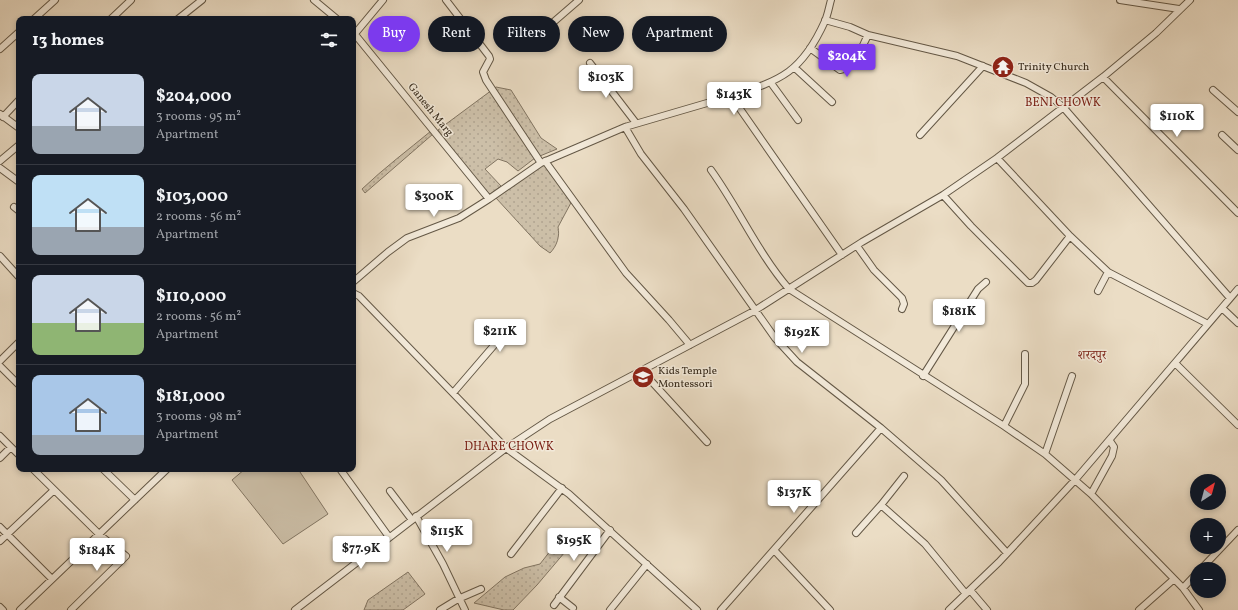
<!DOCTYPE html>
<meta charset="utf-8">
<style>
body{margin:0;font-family:Vollkorn,"Noto Serif Devanagari",serif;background:#20242c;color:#f1f3f6;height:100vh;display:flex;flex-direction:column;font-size:15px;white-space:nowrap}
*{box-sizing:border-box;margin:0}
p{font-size:13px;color:#9ea1a6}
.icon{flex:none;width:22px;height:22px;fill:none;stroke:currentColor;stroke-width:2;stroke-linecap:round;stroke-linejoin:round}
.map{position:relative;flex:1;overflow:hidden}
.panel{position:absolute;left:16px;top:16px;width:340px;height:456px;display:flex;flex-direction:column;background:#171b24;border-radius:8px;box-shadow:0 2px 6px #0003}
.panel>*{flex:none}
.top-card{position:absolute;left:368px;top:16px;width:380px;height:36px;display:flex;gap:8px}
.needle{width:26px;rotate:36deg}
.fabs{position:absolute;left:1190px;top:474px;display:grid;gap:8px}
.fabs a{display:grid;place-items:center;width:36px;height:36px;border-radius:50%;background:#171b24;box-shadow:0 2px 6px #0003;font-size:20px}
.price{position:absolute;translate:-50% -34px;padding:0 9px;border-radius:4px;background:#fff;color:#222;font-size:13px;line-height:26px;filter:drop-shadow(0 1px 2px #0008)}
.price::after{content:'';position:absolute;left:50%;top:24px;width:12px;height:9px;margin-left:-6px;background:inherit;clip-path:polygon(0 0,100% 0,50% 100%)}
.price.active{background:#7c3aed;color:#fff}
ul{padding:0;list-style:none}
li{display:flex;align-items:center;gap:12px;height:100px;padding:0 16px}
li+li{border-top:1px solid #363941}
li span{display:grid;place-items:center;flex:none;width:112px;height:80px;border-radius:8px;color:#555}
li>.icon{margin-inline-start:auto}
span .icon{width:48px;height:48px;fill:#fffc;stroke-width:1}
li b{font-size:17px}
h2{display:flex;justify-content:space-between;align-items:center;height:48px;padding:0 16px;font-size:17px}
.tag{padding:0 14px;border-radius:18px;background:#171b24;box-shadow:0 2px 6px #0003;font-size:14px;line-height:36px}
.tag.active{background:#7c3aed;color:#fff}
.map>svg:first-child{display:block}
</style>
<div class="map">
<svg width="1238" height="610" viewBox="0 0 1238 610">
<defs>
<pattern id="grass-dots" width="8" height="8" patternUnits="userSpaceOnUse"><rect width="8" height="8" fill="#ccbfa8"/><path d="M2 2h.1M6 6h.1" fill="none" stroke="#b0a490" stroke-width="1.8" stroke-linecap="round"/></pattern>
</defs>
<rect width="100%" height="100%" fill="#ebddc5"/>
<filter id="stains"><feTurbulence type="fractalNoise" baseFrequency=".005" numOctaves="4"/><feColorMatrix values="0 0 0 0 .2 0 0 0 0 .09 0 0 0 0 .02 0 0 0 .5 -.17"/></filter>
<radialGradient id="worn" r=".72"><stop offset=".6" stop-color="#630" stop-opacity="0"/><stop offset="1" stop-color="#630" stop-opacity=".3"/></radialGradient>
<!-- grass -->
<path fill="url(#grass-dots)" stroke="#827562" d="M496,87l15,3 30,48 16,11 -22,9 -17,13 -11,-9 -9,-3 -13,10 16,17 -11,8 -4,-1 -48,-63z
M431,131l2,3 -68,59 -3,-4c22,-21 46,-39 69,-58z
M548,159l25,40 -15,28c2,9 -1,19 -8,26l-10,-7 -44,-48z
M565,532l11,7 -39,46 -24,25h-9l-30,-7 31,-26 19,-9 16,-4z
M408,572l17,22 -22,16h-39l4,-10z"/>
<!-- park -->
<path fill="#ccbfa8" stroke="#827562" d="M245,469h53l30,45 -45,30 -51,-64z"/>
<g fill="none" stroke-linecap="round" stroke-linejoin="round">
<!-- street casing -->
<g stroke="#645846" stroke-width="8">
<path id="street" d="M314,0l23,19
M446,0l43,56 1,3 -7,13 3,8 55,83
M831,0c-2,7 -3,14 -6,21 -23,51 -43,59 -94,75l111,159
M1120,0l59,9
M34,19l21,-19
M111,19l20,-19
M178,19l24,-19
M825,20l25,7 18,8 89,21 69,27 25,14 12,10 167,191
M353,32l136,167
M542,32l37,-32
M353,36l30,-36
M810,48l30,22c16,-3 21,-22 28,-35
M0,49l19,-17
M590,63l46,60
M795,68l37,34
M1103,77l135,136
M771,83l27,37
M1213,90l25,22
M0,114l19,14
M3,117l16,-17
M625,127l16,27 43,55 91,129 22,24 84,66 60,52 66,73
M920,135l63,-69
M1222,135l16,15
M997,158l73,78 38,36 100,52
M0,161l19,-16
M545,161l81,112 43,47 21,25
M0,168l19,14
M711,170c28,39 47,83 78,119l215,137 41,28 46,40 92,94 16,22
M943,195l28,31 57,57h4l4,-3 34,-44
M14,207l5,4
M857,246l17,24 28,28 2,6 -2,5
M0,256l19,21
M353,282l35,-30 19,-14 52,-20 30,-19 52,-36 84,-36 106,-31
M1098,291l10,-19
M353,293l6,3 147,152 63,46 128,116
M1222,308l16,15
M0,361l19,-19
M1175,363l63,62
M0,366l19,19
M642,371l65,71
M923,376l55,-87 8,-7
M453,393l43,-50 -1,-8
M1004,426l21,-42v-30
M0,436l19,19
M1045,454l27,-78
M0,458l11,-11
M33,469l67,66 26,21 -55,54
M103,469l32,31
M340,469l49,68
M390,491l22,29
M1091,494l21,-38 2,-9 -4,-6
M881,505l44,39 41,50
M416,516l27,48 22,46
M0,527l52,52
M856,533l25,-28 23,-29
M0,541l54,-51
M774,550l56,60
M511,554l51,-66
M1201,569l37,-39
M1183,588l14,-15
M970,590l17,20
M559,597l14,11
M554,605l56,-75
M0,607l3,3
M20,610l147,-141
M295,610l211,-162 44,-29 204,-108 108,-69 81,-47 54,-37 106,-81 53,-44 34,-33
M440,610l18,-11 23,-10
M610,610l37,-46
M721,610l160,-182
M949,610l50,-48 76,-82 163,-191
M1139,610l35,-31"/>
</g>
<!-- street -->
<use href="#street" stroke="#f2e9d9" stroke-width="6"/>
</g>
<!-- icons -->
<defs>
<g id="temple-disc" transform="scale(1.15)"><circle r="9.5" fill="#8f2418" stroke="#f2e9d9"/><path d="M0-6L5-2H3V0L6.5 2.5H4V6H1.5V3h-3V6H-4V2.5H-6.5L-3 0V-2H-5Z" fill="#fff"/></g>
<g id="school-disc" transform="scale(1.15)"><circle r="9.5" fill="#8f2418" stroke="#f2e9d9"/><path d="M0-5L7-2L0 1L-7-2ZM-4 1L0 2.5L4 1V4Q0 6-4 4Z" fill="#fff"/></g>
</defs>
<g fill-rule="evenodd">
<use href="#temple-disc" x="1003" y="67"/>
<use href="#school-disc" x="643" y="377"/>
</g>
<g text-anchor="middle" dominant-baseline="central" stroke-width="3" stroke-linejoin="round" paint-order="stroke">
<!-- poi labels -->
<g font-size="11" fill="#372b1c" stroke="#f2e9d9" text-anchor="start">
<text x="1018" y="67">Trinity Church</text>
<text x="658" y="371">Kids Temple<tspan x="658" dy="13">Montessori</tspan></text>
</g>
<!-- street labels -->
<g font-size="11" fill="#372b1c" stroke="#f2e9d9">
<text transform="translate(430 110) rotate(51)">Ganesh Marg</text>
</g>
<!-- neighbourhood labels -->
<g font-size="12" fill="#7a1f14" stroke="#f2e9d9">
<text x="1063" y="103">BENI CHOWK</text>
<text x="1092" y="356">शरदपुर</text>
<text x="509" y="447">DHARE CHOWK</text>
</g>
</g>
<rect width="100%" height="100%" filter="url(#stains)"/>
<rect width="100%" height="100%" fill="url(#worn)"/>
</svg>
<div class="fabs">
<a><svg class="needle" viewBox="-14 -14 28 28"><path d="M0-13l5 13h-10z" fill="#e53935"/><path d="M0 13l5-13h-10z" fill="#9ea1a6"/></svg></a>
<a>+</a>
<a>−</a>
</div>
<b class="price active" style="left:847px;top:78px">$204K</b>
<b class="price" style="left:606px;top:99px">$103K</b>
<b class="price" style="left:734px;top:116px">$143K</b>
<b class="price" style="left:1177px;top:138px">$110K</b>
<b class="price" style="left:434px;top:218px">$300K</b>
<b class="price" style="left:959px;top:333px">$181K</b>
<b class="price" style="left:500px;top:353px">$211K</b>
<b class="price" style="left:802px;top:354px">$192K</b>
<b class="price" style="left:794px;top:514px">$137K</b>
<b class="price" style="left:447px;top:553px">$115K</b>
<b class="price" style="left:574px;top:562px">$195K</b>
<b class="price" style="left:361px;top:570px">$77.9K</b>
<b class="price" style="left:97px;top:572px">$184K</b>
<div class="top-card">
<a class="tag active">Buy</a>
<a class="tag">Rent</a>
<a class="tag">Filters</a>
<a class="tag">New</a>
<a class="tag">Apartment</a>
</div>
<section class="panel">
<h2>13 homes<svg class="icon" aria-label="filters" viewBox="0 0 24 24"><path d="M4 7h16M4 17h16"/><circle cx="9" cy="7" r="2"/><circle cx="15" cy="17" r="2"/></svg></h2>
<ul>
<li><span style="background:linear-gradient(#c9d6e8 65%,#9aa5b1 0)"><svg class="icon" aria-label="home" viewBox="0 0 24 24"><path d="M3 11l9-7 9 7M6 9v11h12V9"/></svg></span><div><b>$204,000</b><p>3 rooms · 95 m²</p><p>Apartment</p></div></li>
<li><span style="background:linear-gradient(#bfe0f5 65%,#9aa5b1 0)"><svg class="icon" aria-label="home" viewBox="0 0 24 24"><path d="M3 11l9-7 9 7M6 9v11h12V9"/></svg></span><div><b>$103,000</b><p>2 rooms · 56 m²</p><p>Apartment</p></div></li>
<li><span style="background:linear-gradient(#c9d6e8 60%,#8fb573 0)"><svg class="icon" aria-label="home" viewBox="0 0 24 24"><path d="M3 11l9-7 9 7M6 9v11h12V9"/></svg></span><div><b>$110,000</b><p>2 rooms · 56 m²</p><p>Apartment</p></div></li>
<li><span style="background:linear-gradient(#a9c7e8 75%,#9aa5b1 0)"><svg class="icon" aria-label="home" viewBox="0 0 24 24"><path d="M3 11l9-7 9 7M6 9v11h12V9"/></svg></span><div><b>$181,000</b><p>3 rooms · 98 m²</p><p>Apartment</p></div></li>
</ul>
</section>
</div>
